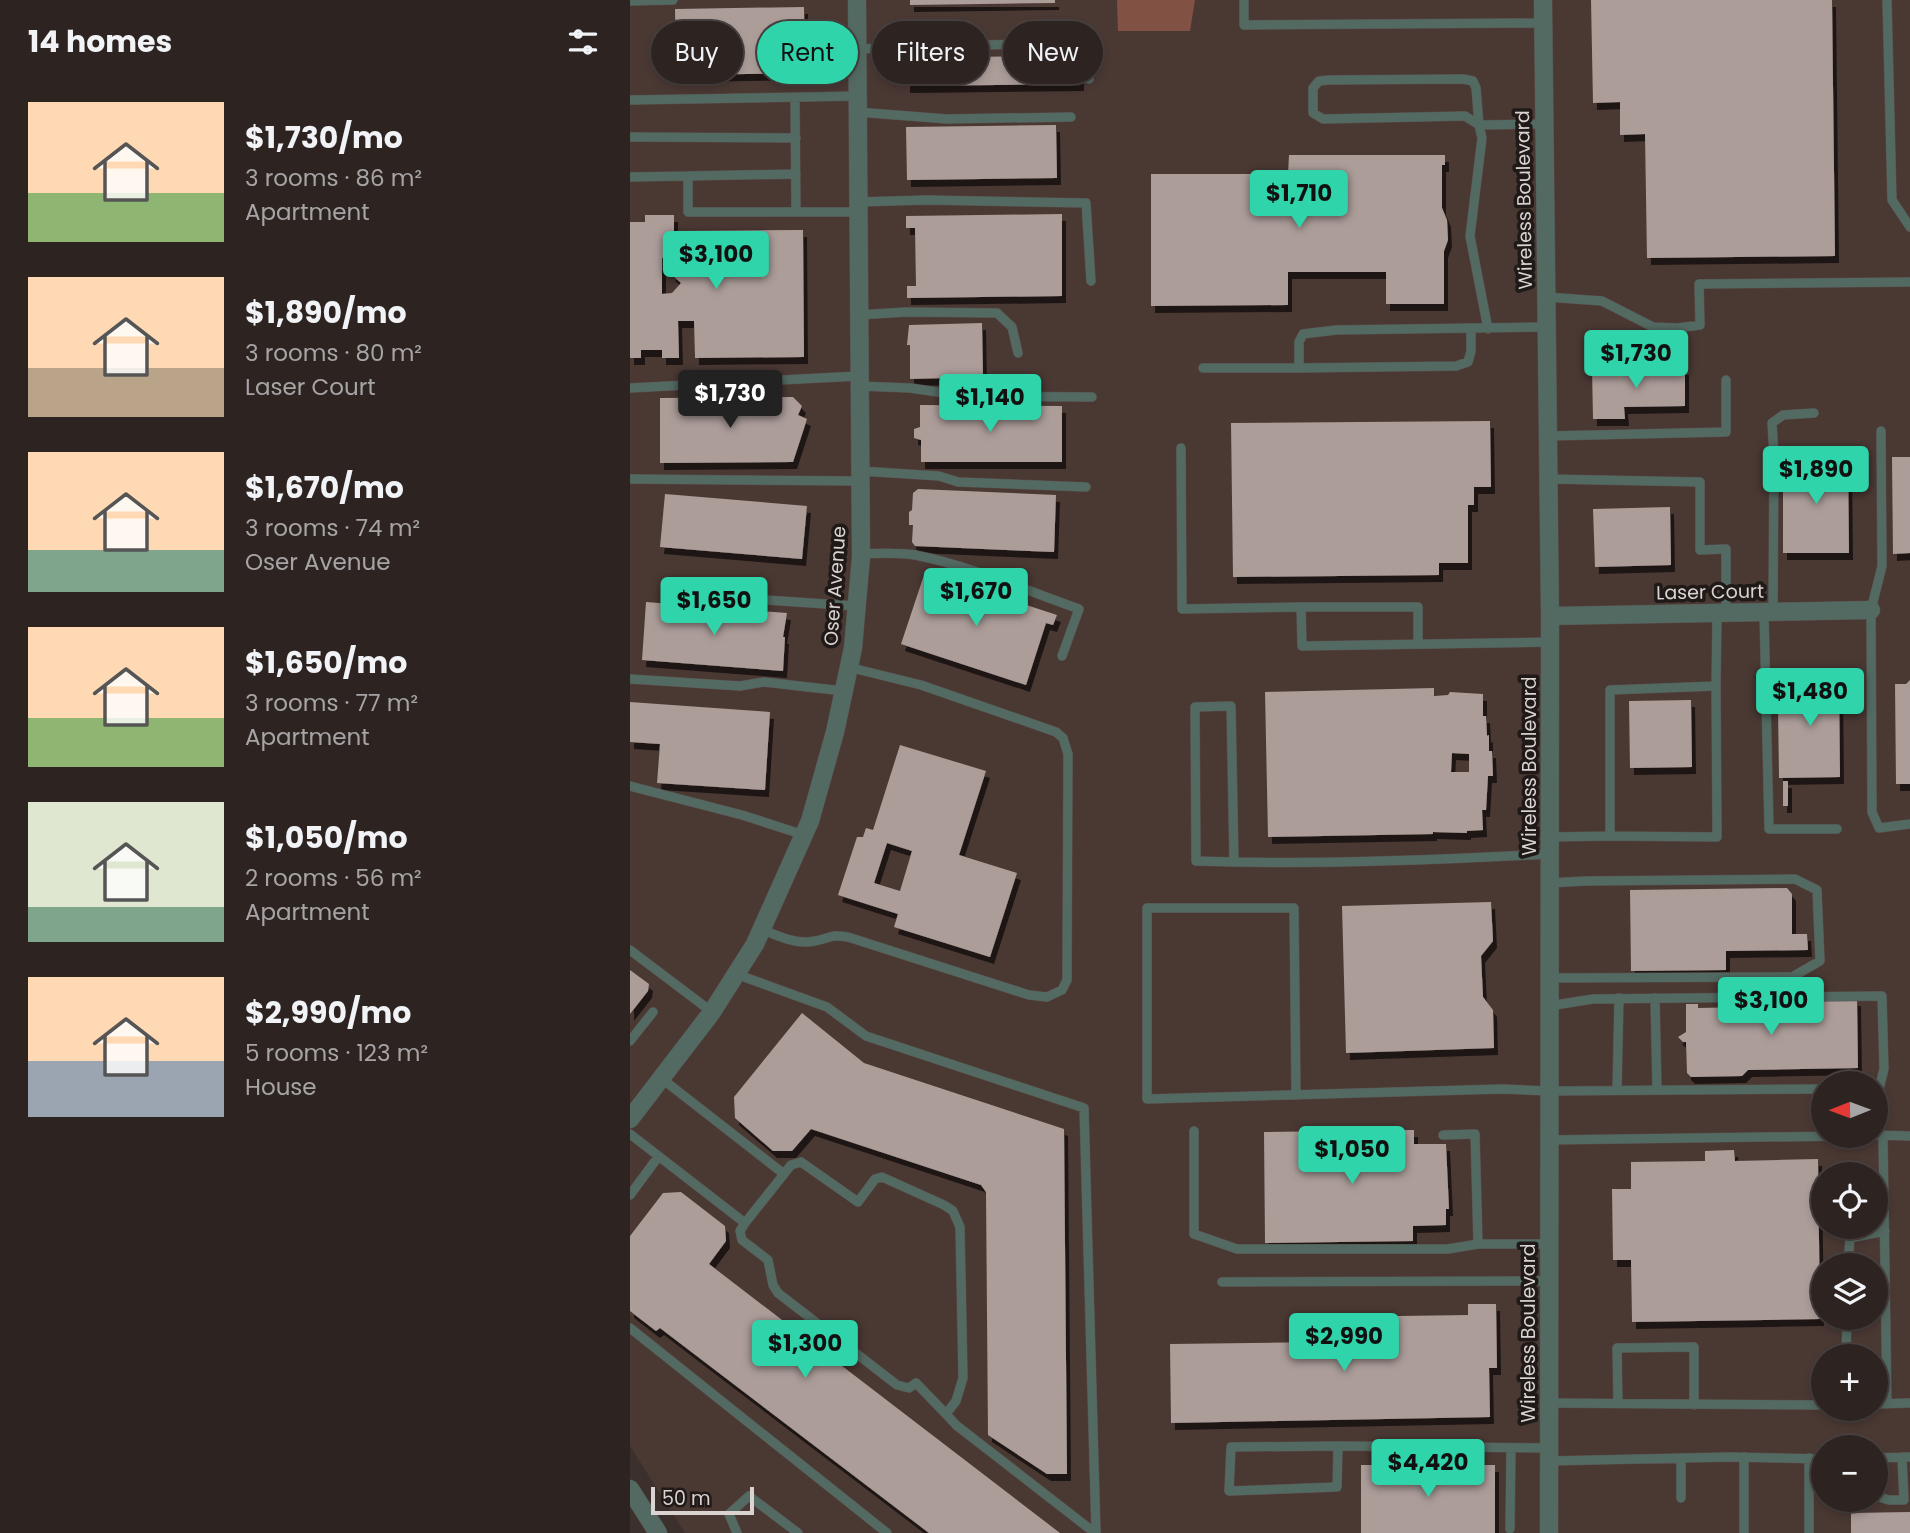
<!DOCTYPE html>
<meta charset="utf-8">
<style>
body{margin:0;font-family:Poppins,sans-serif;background:#352c2a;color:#f1f3f6;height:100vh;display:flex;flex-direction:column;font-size:26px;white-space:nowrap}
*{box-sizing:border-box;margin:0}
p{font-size:23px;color:#a7a4a5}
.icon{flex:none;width:38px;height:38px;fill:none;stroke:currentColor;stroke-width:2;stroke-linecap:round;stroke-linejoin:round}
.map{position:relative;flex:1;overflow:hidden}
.panel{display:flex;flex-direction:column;background:#2d2422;width:630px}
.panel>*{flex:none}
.banner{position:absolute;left:21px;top:21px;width:665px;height:63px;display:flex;gap:14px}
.needle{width:46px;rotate:269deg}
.fabs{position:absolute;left:1181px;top:1071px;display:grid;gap:14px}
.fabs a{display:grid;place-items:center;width:77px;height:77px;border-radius:50%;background:#2d2422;box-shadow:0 4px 10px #0003,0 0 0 2px #484140;font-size:35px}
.scale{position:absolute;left:21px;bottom:18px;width:103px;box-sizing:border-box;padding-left:7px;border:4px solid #dbd3d1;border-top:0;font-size:19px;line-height:24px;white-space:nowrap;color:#dbd3d1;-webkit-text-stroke:5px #1f1a18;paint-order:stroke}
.price{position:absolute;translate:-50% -60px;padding:0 16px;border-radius:7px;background:#30d4aa;color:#111;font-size:23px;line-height:46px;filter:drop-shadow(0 2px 4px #0008)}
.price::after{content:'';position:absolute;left:50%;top:42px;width:21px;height:16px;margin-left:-10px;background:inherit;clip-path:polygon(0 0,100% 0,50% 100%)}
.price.on{background:#222;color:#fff}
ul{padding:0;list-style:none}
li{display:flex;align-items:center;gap:21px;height:175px;padding:0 28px}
li span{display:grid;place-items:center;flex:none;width:196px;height:140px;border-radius:0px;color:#555}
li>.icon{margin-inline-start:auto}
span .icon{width:84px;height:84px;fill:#fffc;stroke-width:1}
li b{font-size:30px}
h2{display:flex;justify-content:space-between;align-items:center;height:84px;padding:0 28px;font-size:30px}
.chip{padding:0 24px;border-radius:32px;background:#2d2422;box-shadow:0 4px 10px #0003,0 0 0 2px #484140;font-size:24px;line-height:63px}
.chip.on{background:#30d4aa;color:#111}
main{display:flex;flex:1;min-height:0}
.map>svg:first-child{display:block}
</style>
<main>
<section class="panel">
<h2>14 homes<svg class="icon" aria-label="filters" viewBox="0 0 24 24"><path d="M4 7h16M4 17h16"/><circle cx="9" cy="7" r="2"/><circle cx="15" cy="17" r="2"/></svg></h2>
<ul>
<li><span style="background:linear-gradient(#ffd9b3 65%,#8fb573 0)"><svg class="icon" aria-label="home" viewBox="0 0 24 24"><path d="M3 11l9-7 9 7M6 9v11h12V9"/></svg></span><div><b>$1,730/mo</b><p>3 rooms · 86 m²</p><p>Apartment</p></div></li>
<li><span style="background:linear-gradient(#ffd9b3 65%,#b9a48a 0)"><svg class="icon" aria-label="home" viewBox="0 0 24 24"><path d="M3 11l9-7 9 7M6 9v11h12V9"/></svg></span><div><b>$1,890/mo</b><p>3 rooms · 80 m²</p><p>Laser Court</p></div></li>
<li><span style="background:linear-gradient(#ffd9b3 70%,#7fa58c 0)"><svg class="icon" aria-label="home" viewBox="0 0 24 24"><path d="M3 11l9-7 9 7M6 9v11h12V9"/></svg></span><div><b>$1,670/mo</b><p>3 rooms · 74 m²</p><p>Oser Avenue</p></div></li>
<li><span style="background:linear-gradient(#ffd9b3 65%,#8fb573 0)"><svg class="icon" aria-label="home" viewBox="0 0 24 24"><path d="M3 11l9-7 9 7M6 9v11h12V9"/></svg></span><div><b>$1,650/mo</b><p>3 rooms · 77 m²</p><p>Apartment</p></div></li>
<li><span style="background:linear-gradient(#dfe7d0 75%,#7fa58c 0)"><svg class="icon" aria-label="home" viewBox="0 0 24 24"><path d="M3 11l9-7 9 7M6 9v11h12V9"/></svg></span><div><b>$1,050/mo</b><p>2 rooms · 56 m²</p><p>Apartment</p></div></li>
<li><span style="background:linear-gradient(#ffd9b3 60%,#9aa5b1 0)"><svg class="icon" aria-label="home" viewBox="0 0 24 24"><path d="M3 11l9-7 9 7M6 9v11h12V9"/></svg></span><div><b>$2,990/mo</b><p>5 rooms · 123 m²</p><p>House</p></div></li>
</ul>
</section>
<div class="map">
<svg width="1280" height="1533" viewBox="0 0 1280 1533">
<defs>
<filter id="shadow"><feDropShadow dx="4" dy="7" stdDeviation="0" flood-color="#0009"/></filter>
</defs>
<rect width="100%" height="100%" fill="#3c302d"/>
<!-- built -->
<path fill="#4a3833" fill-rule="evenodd" d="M0,0h1280v1533h-1225l-55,-87zM1194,1083h52v53h-52zM1194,1174h52v53h-52zM1194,1265h52v53h-52zM1194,1356h52v53h-52zM1194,1447h52v53h-52z"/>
<!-- forest -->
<path fill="#815144" d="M487,0h78l-5,31h-72z"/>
<!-- building -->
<path fill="#ac9d99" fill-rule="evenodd" filter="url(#shadow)" d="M280,0h145v3l-145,2z
M961,0h241l3,256 -188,2 -2,-124 -25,1v-33l-27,1z
M174,7l1,66 -129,2 -1,-66z
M449,41l1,43 -174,2v-28l126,-2v-14z
M426,125l1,53 -150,2 -1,-53z
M659,155h156v10h-3v43l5,12 1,20 -4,11v53h-58v-32h-98v33l-137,1v-132h137z
M432,214v82l-155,2v-12h9l-1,-58h-9v-12z
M15,215h29v16l129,-1 1,127 -109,1 -1,-37h-16l1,37h-17v-8h-21v8h-11v-136h15zM61,257v10l-3,3 -6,-7 -11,11 10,9 -9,10 -10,1v-36z
M352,323l1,54 -73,2v-34h-3l2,-20z
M962,368h93v38l-61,1 1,12h-32z
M163,397l9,9 -4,9 9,4 -14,43 -133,1v-65z
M290,405l142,1v56h-141v-22l-7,-2v-9l6,-2z
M860,421l1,66h-17v18h-6v58h-29v12l-206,2 -2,-154z
M1262,457h18v96l-17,1z
M1153,458h65l1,95h-66z
M288,489l138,6 -2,57 -139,-6 -3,-4 1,-17h-4v-13l3,-2 1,-17z
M35,494l142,12 -5,53 -142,-12z
M1040,507l1,58 -76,2 -2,-58z
M295,572l132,43 -4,10 -7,-2 -20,62 -125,-41z
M16,602l141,11 -4,24h2l-2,34 -141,-11z
M1193,672v9h16l1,96 -61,1 -1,-70h9v-35z
M1280,680v104h-14l-1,-100h11z
M804,688v8l14,-1 2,-3 33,2v22h3l1,20 2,-1v16h3l1,25h-5l-2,34h-4l1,20 -16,1v2l-34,-1v2l-165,3 -3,-145zM822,753l17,1v18h-18z
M1061,700l1,67 -62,1 -1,-67z
M0,702l140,10 -5,78 -108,-7 3,-39 -30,-2z
M270,745l86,26 -27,84 58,18 -27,84 -96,-30 4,-13 -60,-19 19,-58h6l3,-9 7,2zM257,843l25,8 -12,40 -26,-8z
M1153,781h5v25h-5z
M1157,888l5,6v40h15l1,16 -82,1v19l-95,1 -1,-81z
M861,902l2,39 -12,15 2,41 10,13 1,38 -148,5 -4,-147z
M0,970l19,14 -1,7 -18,23z
M1227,999l1,69 -110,2 -6,6 -51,1 -4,-4 -1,-31h-3l-5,-5 8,-5v-28h12v4l48,-1 3,-7z
M172,1013l62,50 200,66 3,345h-20l-59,-39 -2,-243 -5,-7 -170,-56 -19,22h-19l-38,-33 -1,-21z
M784,1130v14h32l3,65h-3v16l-33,1v15l-148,2 -1,-111z
M1104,1150l1,11 83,-2 2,160 -188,3 -1,-62h-18l-1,-71h19v-27l74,-1v-10z
M51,1192l44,34 1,15 -17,23 351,269h-131l-269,-205 -4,3 -26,-20v-75l33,-43z
M838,1304h28l1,64h-8l1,49 -319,6 -1,-79 161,-2v-25l137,-2z
M731,1465h134v68h-134z
M1280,1512v21h-59v-20z"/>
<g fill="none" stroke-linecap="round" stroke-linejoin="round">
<!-- service casing -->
<g stroke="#594d4b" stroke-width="10">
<path id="service" d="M614,0v25l299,-2
M1257,0l5,200 18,27
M0,1l43,-1
M227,49l161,-5 12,-7 54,-1 5,43
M165,98l1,114
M0,100l227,-4
M227,112l90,7 124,-2
M0,137l166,1
M58,176l108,-2
M0,177l58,-1v36h169
M227,202l70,-2 159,3 5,78
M916,297l56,4 51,26 25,1 22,-3 -1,-41 211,-2
M228,315l48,-3 91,1 15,14 6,26
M841,329v22l-3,11 -12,4 -157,2v-26l4,-8 33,-4 210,-3
M858,329l-18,-93 12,-98 -3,-13 -14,-9 -142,3 -10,-6v-25l6,-7 10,-1 134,-1 10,2 3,7 3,37 65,-1
M573,368h96
M229,386l51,2 55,8 127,1
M0,388l229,-12
M1251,431l1,135 -11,44 1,202 7,16 31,-4
M918,436l178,-4v-52
M551,448l1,161 119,-2 1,39 248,-4
M230,471l79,5 19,6 128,5
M0,479l230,2
M918,479l152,3v68l26,-1v64
M231,554c18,-1 36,-2 54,1 56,11 110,35 164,54l-17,47
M107,598l119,8
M671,607h117v37
M1134,612l5,217h68
M1143,612l1,-156 -2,-33 11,-8 31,-2
M0,679l110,7 24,-4 79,9
M1086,686l1,-73
M0,786l112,29 62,20
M920,837l60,-1v-146l106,-4 1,151 -107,-1
M604,862l-3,-156 -36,1 1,154c118,4 236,-1 354,-7
M131,929c17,7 35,16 54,12 16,-3 15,-7 33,-4l181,58 18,2 15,-7 5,-10 1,-226 -5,-16 -7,-6 -135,-47 -73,-18
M0,950l82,62
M106,974l91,33 39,29 218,72 12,425
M919,978l243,-1 28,-16 -3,-71 -22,-11 -209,2 -37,2
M1025,998l2,92
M919,1006l44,-7 289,-3 2,73 -5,20h-3
M0,1041l23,-29
M31,1078l123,96 7,-9 10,-3 57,40 17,-23 7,-2 62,28 9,6 7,16 3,151 -7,23 -10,13 10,11 139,108
M987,1090l2,-92
M666,1095l-2,-187h-147v191l355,-10 47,2 275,-2
M564,1131v103l43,15h211l30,-5
M0,1134l115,89 -5,8 2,9 26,20 5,25 5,8 119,92 12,3 7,-5 30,31
M813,1135l32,-1 3,110h71
M1246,1135l34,1
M1253,1136l4,268
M919,1140l294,-4
M0,1195l28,-38
M115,1223l39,-49
M1218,1265l2,-27 35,-7
M592,1282l327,-1
M0,1328l257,205
M1216,1356l1,-38
M919,1403l275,2
M988,1404l-1,-56 77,-1v58
M1246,1404l34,-1
M708,1446l-107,1 -2,44 108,-4 1,-41 211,2
M1114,1457v76
M1051,1458v40
M1246,1458l34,-1
M919,1461l180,-4 95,2
M1246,1496l13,4h15l-2,-43
M880,1529l1,-81
M107,1533l-8,-19 20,-18 49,37
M1179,1533v-75"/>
</g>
<!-- minor casing -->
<g stroke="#594d4b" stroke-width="19">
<path id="minor" d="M920,616l321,-6"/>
</g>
<!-- tertiary casing -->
<g stroke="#594d4b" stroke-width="19">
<path id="tertiary" d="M913,0l7,616 -1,917
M0,1119l82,-107 43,-68 55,-123 25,-89 18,-84 8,-91 -4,-557
M0,1489l28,44"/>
</g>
<!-- service -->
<use href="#service" stroke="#536a62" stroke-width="9"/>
<!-- minor -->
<use href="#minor" stroke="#536a62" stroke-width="18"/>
<!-- tertiary -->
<use href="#tertiary" stroke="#536a62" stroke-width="18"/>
</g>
<g text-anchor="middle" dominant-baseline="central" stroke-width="7" stroke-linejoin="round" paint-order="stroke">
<!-- street labels -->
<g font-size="19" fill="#dbd3d1" stroke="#1f1a18">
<text transform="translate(894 200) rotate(-91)">Wireless Boulevard</text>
<text transform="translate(205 586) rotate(-86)">Oser Avenue</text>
<text transform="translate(1080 592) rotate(-1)">Laser Court</text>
<text transform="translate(899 766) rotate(-90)">Wireless Boulevard</text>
<text transform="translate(898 1333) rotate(-90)">Wireless Boulevard</text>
</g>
</g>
</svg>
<div class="fabs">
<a><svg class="needle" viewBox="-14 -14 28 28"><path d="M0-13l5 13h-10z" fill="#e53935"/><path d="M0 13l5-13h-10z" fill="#a7a4a5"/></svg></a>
<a><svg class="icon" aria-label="locate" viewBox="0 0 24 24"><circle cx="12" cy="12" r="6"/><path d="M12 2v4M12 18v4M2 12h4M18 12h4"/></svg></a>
<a><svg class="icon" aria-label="layers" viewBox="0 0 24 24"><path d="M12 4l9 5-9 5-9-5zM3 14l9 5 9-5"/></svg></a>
<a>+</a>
<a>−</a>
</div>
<div class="scale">50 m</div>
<b class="price" style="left:669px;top:230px">$1,710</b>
<b class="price" style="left:86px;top:291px">$3,100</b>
<b class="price" style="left:1006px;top:390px">$1,730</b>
<b class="price on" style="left:100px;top:430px">$1,730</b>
<b class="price" style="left:360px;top:434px">$1,140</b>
<b class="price" style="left:1186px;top:506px">$1,890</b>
<b class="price" style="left:346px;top:628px">$1,670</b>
<b class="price" style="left:84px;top:637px">$1,650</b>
<b class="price" style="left:1180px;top:728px">$1,480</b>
<b class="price" style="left:1141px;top:1037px">$3,100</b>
<b class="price" style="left:722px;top:1186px">$1,050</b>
<b class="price" style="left:714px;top:1373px">$2,990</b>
<b class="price" style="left:175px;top:1380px">$1,300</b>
<b class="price" style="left:798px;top:1499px">$4,420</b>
<div class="banner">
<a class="chip">Buy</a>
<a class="chip on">Rent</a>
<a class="chip">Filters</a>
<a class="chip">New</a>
</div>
</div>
</main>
